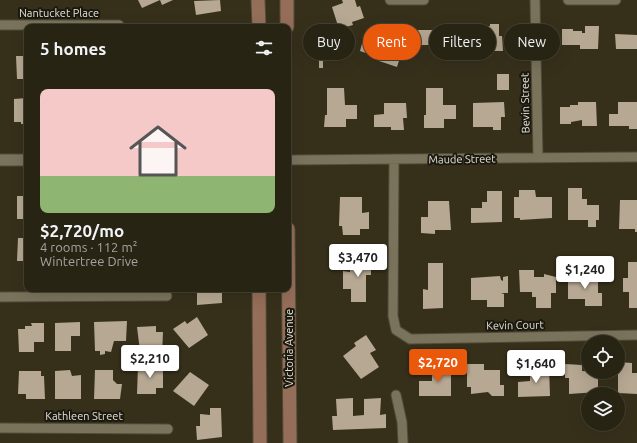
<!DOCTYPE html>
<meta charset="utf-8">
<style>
body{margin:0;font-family:Ubuntu,sans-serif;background:#343022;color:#f1f3f6;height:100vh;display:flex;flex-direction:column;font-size:15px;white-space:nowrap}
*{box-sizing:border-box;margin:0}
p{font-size:13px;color:#a5a4a0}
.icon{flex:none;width:22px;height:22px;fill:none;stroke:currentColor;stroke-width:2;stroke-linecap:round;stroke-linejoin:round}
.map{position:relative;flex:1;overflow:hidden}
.panel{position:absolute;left:24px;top:24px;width:267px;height:268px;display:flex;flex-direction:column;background:#282414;border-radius:8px;box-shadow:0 4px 16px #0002,0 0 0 1px #444134}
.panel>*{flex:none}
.banner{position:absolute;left:303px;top:24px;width:274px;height:36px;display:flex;gap:8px}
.controls{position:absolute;left:581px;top:335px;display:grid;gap:8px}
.controls a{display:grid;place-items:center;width:44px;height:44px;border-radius:50%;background:#282414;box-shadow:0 4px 16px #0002,0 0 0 1px #444134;font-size:20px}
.price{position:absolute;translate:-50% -34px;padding:0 9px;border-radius:4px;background:#fff;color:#222;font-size:13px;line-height:26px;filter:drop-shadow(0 1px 2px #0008)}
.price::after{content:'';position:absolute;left:50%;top:24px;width:12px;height:9px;margin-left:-6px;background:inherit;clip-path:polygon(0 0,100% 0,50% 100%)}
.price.on{background:#ea580c;color:#fff}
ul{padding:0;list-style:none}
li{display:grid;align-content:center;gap:8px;height:212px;padding:0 16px}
li span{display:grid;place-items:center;height:124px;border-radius:8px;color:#555}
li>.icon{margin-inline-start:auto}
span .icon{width:72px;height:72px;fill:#fffc;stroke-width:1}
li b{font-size:17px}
h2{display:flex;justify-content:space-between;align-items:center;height:48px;padding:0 16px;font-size:17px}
.tag{padding:0 14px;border-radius:18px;background:#282414;box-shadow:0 4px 16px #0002,0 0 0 1px #444134;font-size:14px;line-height:36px}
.tag.on{background:#ea580c;color:#fff}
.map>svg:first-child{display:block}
</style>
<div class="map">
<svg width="637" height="443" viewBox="0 0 637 443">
<rect width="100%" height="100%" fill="#36301b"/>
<!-- building -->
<path fill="#b6a892" d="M138,0h35l-11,5 -2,-5 -18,8z
M220,0l1,11 -25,4 -2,-14z
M342,0h13l2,7 3,-1 4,12 -12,4 1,3 -14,4 -7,-22 11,-4z
M490,24h9v12h3l1,15h-23v-12h-10v-12l20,-1z
M442,26h14l-1,23h-17v-4h-22l-1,-15h17l10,3z
M585,26h14l-1,23h-18v-4h-18v-16h11v2h9v2h3z
M615,34l22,1v14h-21z
M364,36l16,5 9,6 2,-6 13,4 -7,22 -18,-6 1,-3 -20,-7z
M23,53h4v26h-10l-1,-23h7z
M319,59h4v9h-4z
M497,74h12v16h-12z
M327,88h17l1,17h12v14h-11v8h-22l1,-12h2z
M426,88h17v17h13v14h-12v9h-20v-13h2z
M27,98v26h-6v-2h-7v-23z
M504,102l1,15h-4v13h-8v-3h-20v-24z
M578,102h18l1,24h-15v-6l-11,2v2h-11v-17h10v-2h8z
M618,102h19v27h-8v-3h-20v-12h9z
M384,103h22l1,15h-4l1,12h-13v-3h-17v-12l10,-1z
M568,188h14v11h5v6h12v15h-3v7h-8v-7h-20z
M24,190h3v29h-10v-23h7z
M519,190h16l1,7h16v21l-32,2v-2h-6v-21h5z
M487,191h15v31l-31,1v-15h11v-6h5z
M340,197h22v16l7,-1v17h-9v6h-17l-1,-9h-3z
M620,200h17v32h-2v-3h-16z
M428,201h21l2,29h-16v4l-14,-1v-16h7z
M18,238h9v28h-3v-5h-7z
M350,256h21v19h-5v27h-15v-13h-8v-18l7,1z
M628,262h9v46h-8v-16h-6v-14h5z
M428,263h15v45l-20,1v-20l5,1z
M519,270h15v7h10v-3l12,3v16h-5v15h-15v-11h-4v-5h-12z
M500,276l1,4 2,1v-4l5,-1v17h-7l3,1v13h-17v-7h-16v-22z
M586,276h12v17h4v13h-17v-7h-17v-21h18z
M201,289h21v14l-25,2v-13h4z
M197,317l11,18 -19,13 -16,-19 12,-8 2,3z
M127,321l-1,20h-12l-3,11 -6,-1v3l-5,1v-4h-5l-1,-29z
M80,322v14h-9v15h-16v-28z
M31,323h13v19h-10v10h-15l-1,-23h7v-3h7z
M156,326v6h7l-1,23 -14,1v-5h-8l-3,-24z
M366,335l10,15 -6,3 9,14 -18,12 -18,-23 13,-10 -2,-3z
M618,362l14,1v10h5v21l-19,-1z
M436,364h15v32h-32v-15h13v-6h5z
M467,364h17v6h16v15h4v11h-12l-4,-4 -17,2v-7h-4z
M565,364l17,1v6l16,1v20l-29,2v-16h-4z
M138,365h25v23h-7v6h-19z
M535,365h14l1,31 -32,1v-15l12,-1v-6h5z
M70,370l2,6 9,-1v24h-26v-28z
M95,370h18v10l4,4h5l-2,15h-26z
M19,371h22v5h3l1,23h-19v-5h-8z
M190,372l19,13 -15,21 -21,-15z
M353,398v18l11,-1v-16l17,-1 -1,17 6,-1v14l-53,2 -1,-14h5l-1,-17z
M210,408h11l1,29 -25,3 -1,-14h4v-12l10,1z"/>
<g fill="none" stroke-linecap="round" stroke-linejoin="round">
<!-- minor casing -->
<g stroke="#514c3a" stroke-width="11">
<path id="minor" d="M390,0h34
M535,0l3,158
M568,0h48
M0,25h119
M394,159l-1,157 3,14 14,9 227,-4
M288,160l349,-3
M0,297l167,-1
M396,395l6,27 1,21
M0,428l168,1"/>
</g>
<!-- tertiary casing -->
<g stroke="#514c3a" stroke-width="13">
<path id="tertiary" d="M0,160h27"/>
</g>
<!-- secondary casing -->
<g stroke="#514c3a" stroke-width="15">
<path id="secondary" d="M258,0l1,27
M287,0v27
M288,229l2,214
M259,289l1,154"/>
</g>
<!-- minor -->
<use href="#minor" stroke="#7a735c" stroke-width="9"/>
<!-- tertiary -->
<use href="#tertiary" stroke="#7a735c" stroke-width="11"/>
<!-- secondary -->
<use href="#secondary" stroke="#956e59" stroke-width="13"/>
</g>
<g text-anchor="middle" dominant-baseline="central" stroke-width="4" stroke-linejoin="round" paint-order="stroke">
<!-- street labels -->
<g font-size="11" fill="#e4e1d4" stroke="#1b190f">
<text x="59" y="13">Nantucket Place</text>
<text transform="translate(525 103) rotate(-91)">Bevin Street</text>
<text transform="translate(462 159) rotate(-1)">Maude Street</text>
<text transform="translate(515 325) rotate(-1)">Kevin Court</text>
<text transform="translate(289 348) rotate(-90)">Victoria Avenue</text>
<text x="84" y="416">Kathleen Street</text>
</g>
</g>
</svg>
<div class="controls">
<a><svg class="icon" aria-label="locate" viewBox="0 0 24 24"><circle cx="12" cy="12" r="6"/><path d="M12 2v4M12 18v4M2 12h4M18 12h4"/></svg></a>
<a><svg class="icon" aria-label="layers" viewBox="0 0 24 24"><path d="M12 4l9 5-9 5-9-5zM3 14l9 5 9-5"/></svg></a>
</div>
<b class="price" style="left:358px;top:278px">$3,470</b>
<b class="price" style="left:585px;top:290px">$1,240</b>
<b class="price" style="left:150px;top:379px">$2,210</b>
<b class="price on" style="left:438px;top:383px">$2,720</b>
<b class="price" style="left:536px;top:384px">$1,640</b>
<div class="banner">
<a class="tag">Buy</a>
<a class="tag on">Rent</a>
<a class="tag">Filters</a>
<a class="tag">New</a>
</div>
<section class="panel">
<h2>5 homes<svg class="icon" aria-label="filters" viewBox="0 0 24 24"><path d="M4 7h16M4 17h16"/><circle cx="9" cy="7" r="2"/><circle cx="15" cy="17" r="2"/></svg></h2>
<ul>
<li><span style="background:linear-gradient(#f6c9c9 70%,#8fb573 0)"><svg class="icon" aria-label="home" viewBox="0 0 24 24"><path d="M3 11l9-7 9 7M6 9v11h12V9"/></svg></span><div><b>$2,720/mo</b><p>4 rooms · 112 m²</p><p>Wintertree Drive</p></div></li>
</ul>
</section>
</div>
